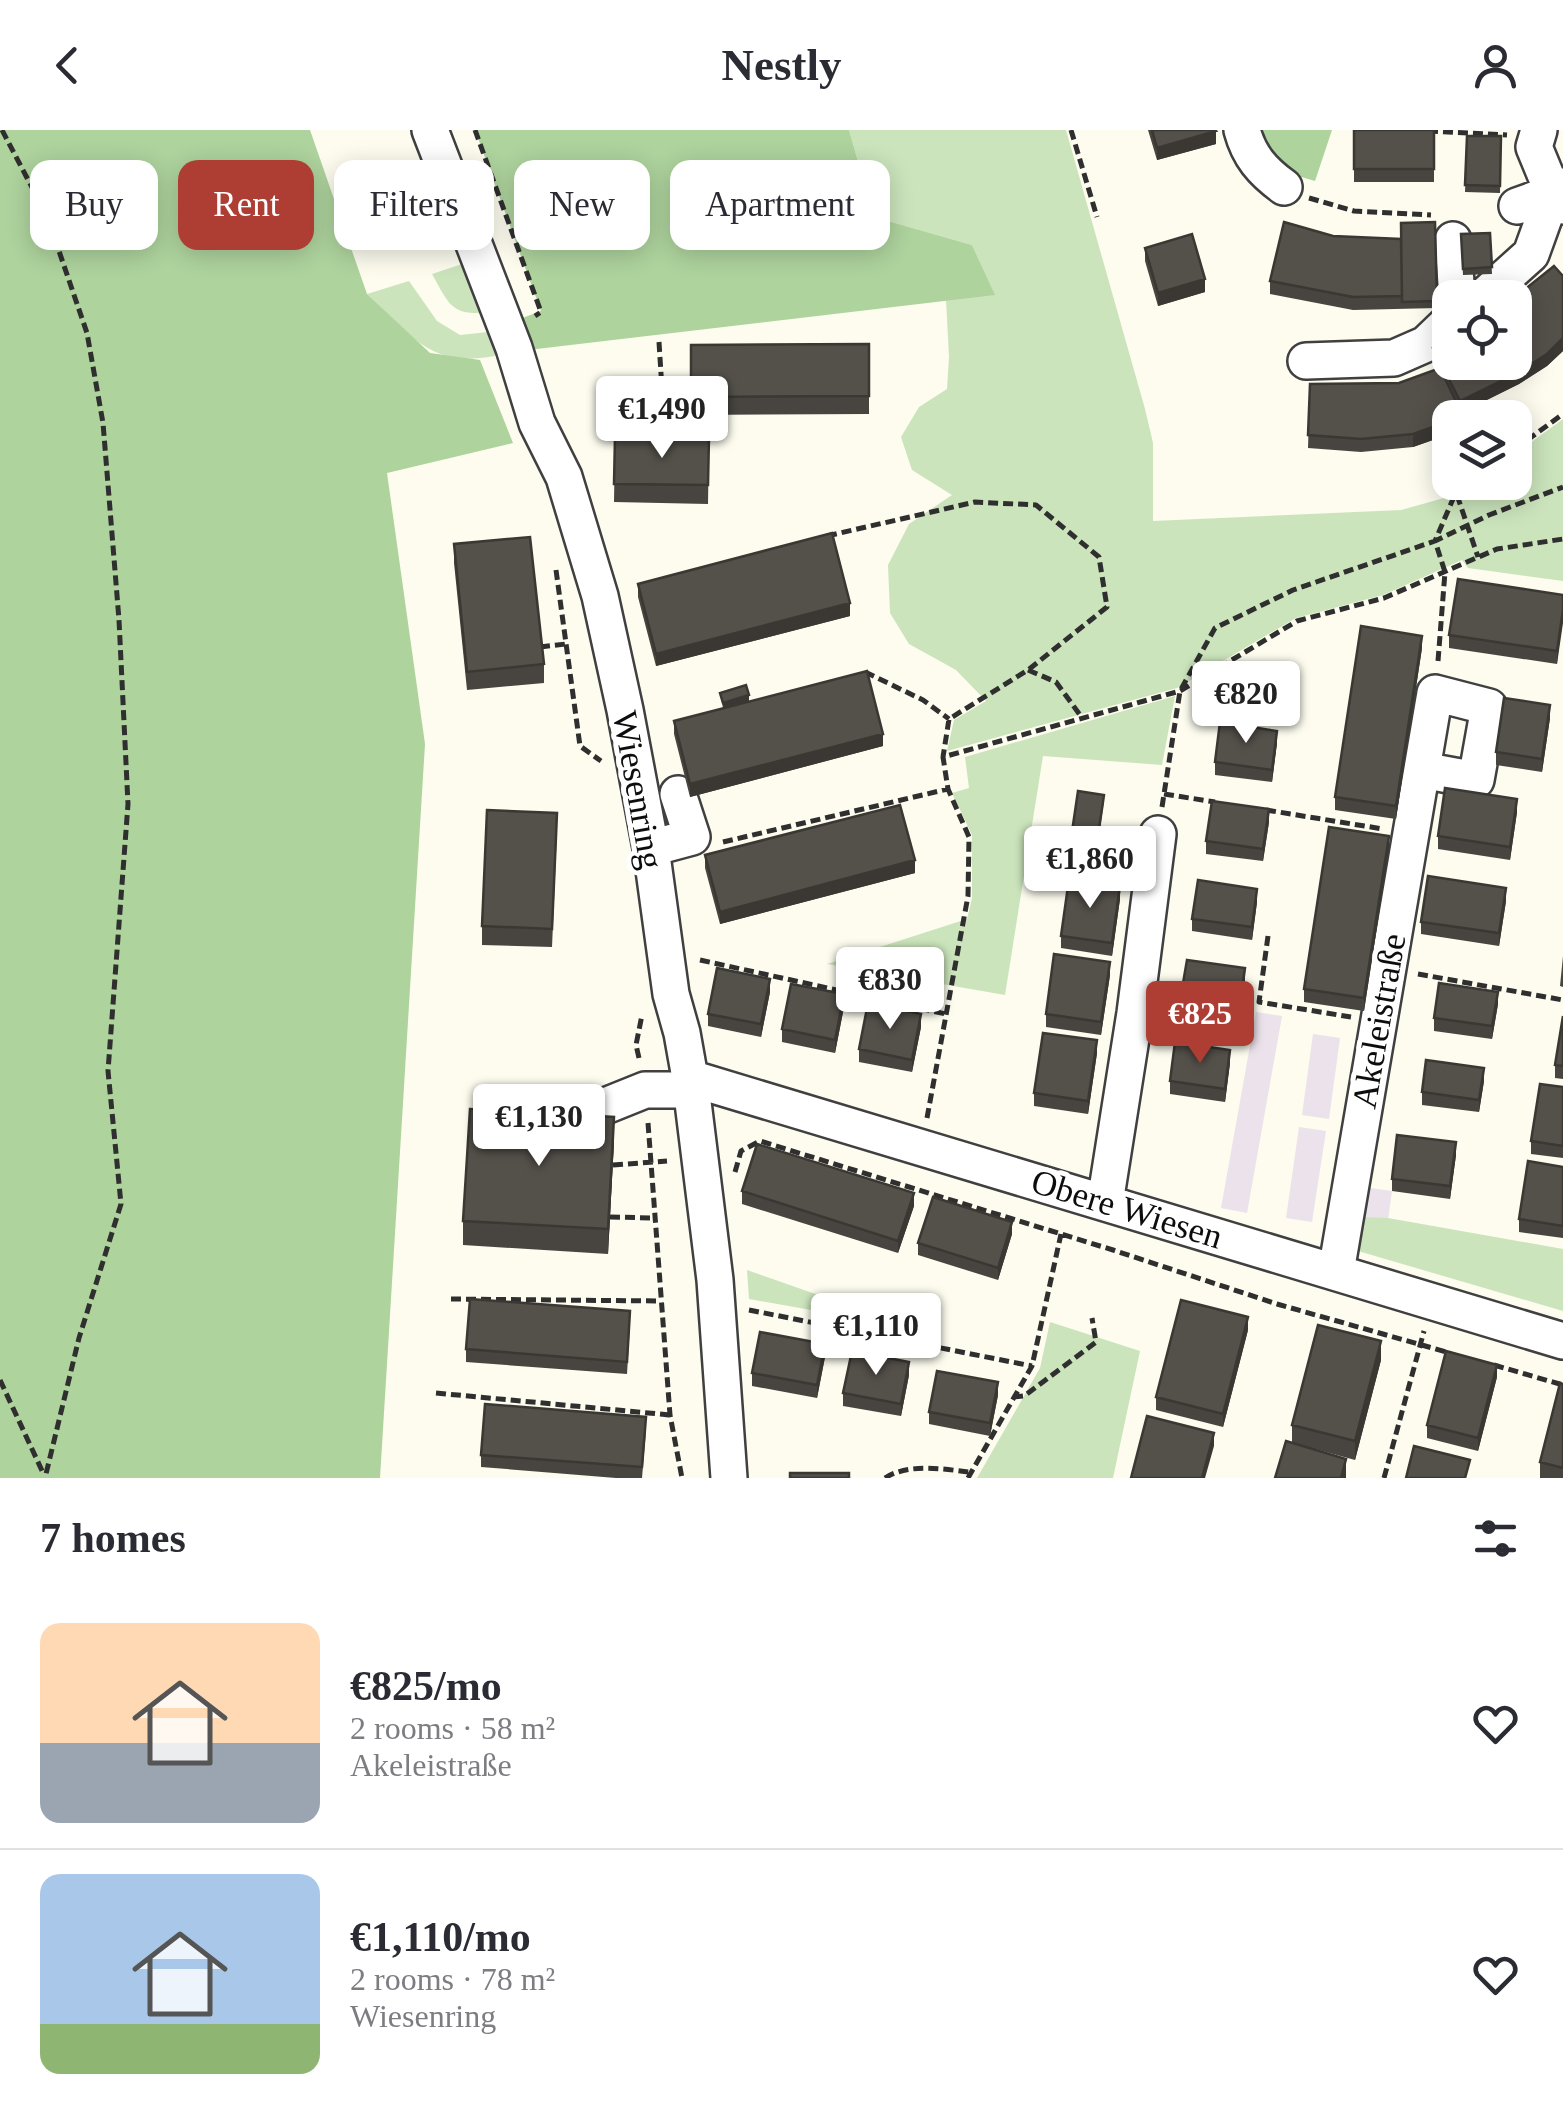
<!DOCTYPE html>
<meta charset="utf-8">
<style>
body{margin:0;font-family:Georgia,serif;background:#f7f7f7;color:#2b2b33;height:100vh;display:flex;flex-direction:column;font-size:38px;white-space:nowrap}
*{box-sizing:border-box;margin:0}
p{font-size:32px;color:#7c7c81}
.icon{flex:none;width:55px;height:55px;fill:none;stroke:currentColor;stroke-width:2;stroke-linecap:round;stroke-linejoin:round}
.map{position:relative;height:1348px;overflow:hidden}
.sheet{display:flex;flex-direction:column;background:#fff;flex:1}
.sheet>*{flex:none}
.hud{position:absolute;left:30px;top:30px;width:1000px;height:90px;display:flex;gap:20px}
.buttons{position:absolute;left:1432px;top:150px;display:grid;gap:20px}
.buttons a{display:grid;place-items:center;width:100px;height:100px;border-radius:20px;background:#fff;box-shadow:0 5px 25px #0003;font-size:50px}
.price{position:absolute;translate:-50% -85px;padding:0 22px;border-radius:10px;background:#fff;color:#222;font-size:32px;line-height:65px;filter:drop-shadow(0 2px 5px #0008)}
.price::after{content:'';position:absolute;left:50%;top:60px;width:30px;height:22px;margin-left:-15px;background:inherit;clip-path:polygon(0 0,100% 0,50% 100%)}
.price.current{background:#ae3e34;color:#fff}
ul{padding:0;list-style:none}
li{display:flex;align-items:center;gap:30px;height:250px;padding:0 40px}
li+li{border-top:2px solid #e1e1e2}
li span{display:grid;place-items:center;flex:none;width:280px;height:200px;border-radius:20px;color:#555}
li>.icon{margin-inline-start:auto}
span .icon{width:120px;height:120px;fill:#fffc;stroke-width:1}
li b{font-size:42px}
h2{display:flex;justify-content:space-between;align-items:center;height:120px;padding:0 40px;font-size:42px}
.tag{padding:0 35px;border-radius:20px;background:#fff;box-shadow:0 5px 25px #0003;font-size:35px;line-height:90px}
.tag.current{background:#ae3e34;color:#fff}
header{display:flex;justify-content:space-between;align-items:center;height:130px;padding:0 40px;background:#fff;font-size:45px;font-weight:600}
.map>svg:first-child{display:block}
</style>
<header><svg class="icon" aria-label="back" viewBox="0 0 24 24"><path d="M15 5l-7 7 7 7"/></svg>Nestly<svg class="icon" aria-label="person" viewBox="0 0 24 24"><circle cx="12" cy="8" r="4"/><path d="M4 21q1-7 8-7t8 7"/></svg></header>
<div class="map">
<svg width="1563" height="1348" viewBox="0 0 1563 1348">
<rect width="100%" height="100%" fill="#fdfcef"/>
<!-- industrial -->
<path fill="#ebe2eb" d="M1256,882l26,4 -35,197 -26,-5z
M1313,904l27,4 -11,81 -27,-4z
M1299,997l27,4 -14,91 -26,-4z
M1362,1057l30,4 -4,29 -30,-4z"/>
<!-- green -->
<path fill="#cbe4bc" d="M849,0h217l79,279 8,34v78l248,-11 61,-17 14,-10 39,-1v-28l48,-35v162l-95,-13 -6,-8 -79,35 -87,23 -119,70 -230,63 7,-31 32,-19 -30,-31 -47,-26 -19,-31 -2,-48 21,-41 43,-29 -40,-25 -11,-33 18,-30 28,-18 2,-32 -3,-58 48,-5 -22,-49 -98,-28z
M465,133l22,49c-36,5 -39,-10 -55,-38z
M409,151l28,40 23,14 37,-4 7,23c-72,17 -89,-15 -137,-60z
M1175,566l-13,69 -119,-9 -38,239 -178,-31 140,-45 5,-21v-63l-20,-42 17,-5 -4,-31z
M1362,1087l26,1 175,31v62l-205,-60z
M747,1140l165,58 -163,-29z
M1050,1192l90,29 -27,127h-136l63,-110z"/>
<!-- forest -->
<path fill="#aed39d" d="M0,0h310l57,164 63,59 50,7 33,83 -126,30 38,271 -45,734h-380z
M475,0h374l25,87 98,28 23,50 -467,55 -11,-30 24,-9z
M1250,0h82l-17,51 -27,-8z"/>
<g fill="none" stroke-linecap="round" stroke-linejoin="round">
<!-- minor casing -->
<g stroke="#404040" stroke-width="40">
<path id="minor" d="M430,0l84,218 23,75 27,54 36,119 25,114 26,138 20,146 11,39 8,45 25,202 14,198
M1242,0c7,26 20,41 42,57
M1539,0l-5,17 19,46 10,13
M1517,76l36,-13 10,-7
M1453,110l4,58
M1482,168l49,-44 22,-61
M1306,231l88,-3 32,-14 24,-23
M651,718l41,-11 -14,-43
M690,948l873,263
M540,998l8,1 97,-39h46
M1105,1073l30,-190 23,-179
M1336,1142l99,-579 54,14 -13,73 -54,-10"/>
</g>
<!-- path -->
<path stroke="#2f2f2f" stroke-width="5" stroke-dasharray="10 5" stroke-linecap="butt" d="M2,0l45,86 40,117 16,90 16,197 9,184 -20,267 13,133 -42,134 -34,140
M475,0l66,182 -6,4
M1071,0l26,87
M1428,1l79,4
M1309,68l45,13 77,4
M659,212l6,95
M1515,319l48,-35
M1457,365l21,62
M827,406l148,-34 61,3 63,52 8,50 -79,63 -79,49 -6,38
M556,440l24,176 21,15
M540,517l26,-3
M1438,531l7,-89 -10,-31 54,-26 74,-28
M1028,540l28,12 27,37
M865,542l58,28 26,19
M1164,664l51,8
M1162,677l18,-116 35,-63 78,-38 142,-49 21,-49 13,-10
M1266,680l117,19
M723,712l225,-53 -5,-32 237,-66 117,-70 87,-23 113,-49 66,-10
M1268,806l-9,66 92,15
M700,830l246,54
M1418,844l145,26
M639,928l-3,-13 6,-30
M927,988l41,-222 1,-59 -21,-48
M648,993l22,292 12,63
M613,1035l54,-4
M735,1042l6,-21 19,-10 353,109 164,54 173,49
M610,1087l45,1
M451,1169l209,2
M749,1180l283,56
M1494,1235l69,20
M0,1250l44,95
M436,1263l234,22
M1013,1267l11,-1 72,-54 -4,-24
M885,1348c23,-15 58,-9 84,-6
M968,1348l64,-112 29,-132
M1384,1348l40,-147"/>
<!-- minor -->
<use href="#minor" stroke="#fff" stroke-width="35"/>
</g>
<!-- wall -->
<path fill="#484540" d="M1148,0h67l1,14 -59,16z
M1354,0h80v52h-80z
M1467,6h34l-1,57 -35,-1z
M1435,92l2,86 -84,2 -83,-16v-13l131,-42z
M1490,103l2,41 -29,1 -2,-41z
M1145,118l60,44 -47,14 -13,-45z
M1563,146v75l-16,15 -28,18 -58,29 2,5h-13v16l-37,13 -52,5 -53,-4 2,-64 89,-1 38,-14 -4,-8v-13l17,14z
M869,214v70l-178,1v-70z
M615,306l94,1 -1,67 -94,-2z
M454,414l90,120v19l-77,7 -13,-127z
M638,454l212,32 -194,50 -18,-69z
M1563,465l-6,69 -108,-16v-13z
M1422,518l-26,171 -61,-9v-13z
M720,563l29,8 134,45 -193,51 -16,-63v-13l49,-13z
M1550,588l-8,54 -46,-7v-13z
M1277,613l-5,39 -57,-7v-13z
M1104,671l-10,68 -26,-4v-6z
M1517,682l-7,48 -72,-11v-13z
M1269,692l-6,39 -57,-7v-13z
M557,701l-5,116 -70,-2v-19z
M1389,719l-25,162 -60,-9v-13z
M705,725l210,18 -195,51 -15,-56z
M1120,769l-8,57 -51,-8v-12z
M1506,771l-7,45 -78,-12v-12z
M1257,772l-5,38 -60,-9v-12z
M1563,826v31l-3,-1z
M1110,845l-9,60 -55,-8v-13z
M1245,851l-5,35 -59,-8v-13z
M770,862l-9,45 -53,-11v-12z
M1498,874l-6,35 -58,-8v-13z
M844,877l-9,46 -53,-11v-13z
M1563,886v63l-8,-1v-13z
M921,897l-9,45 -53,-10v-13z
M1097,923l-9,61 -54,-8v-13z
M1230,933l-5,39 -55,-8v-13z
M1484,951l-5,31 -57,-7v-13z
M1563,957v71l-32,-4v-13z
M614,1012l-6,112 -145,-9v-24z
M1456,1025l-6,44 -58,-8v-12z
M1563,1037v71l-44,-6v-13z
M742,1061l172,15 -16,47 -156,-49z
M1012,1104l-14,46 -80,-25v-12z
M630,1194l-3,50 -161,-12v-13z
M1248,1200l-25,97 -67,-17v-13z
M825,1227l-8,41 -65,-12v-13z
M1381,1230l-26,100 -40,-11 31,29 -54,-36v-17z
M909,1245l-8,41 -58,-10v-13z
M1497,1247l-19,74 -51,-13v-13z
M1563,1254v94h-23v-16z
M998,1265l-8,41 -61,-12v-12z
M646,1300l-4,48h-26l-135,-11v-12z"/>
<!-- shaded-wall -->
<path fill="#3b3834" d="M1216,1v13l-59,16v-12z
M1205,149v13l-47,14v-13z
M1563,208v13l-16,15 -28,18 -59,29v-12z
M1450,291v13l-37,13v-13z
M850,473v13l-194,50v-12z
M1563,480v13l-6,41v-13z
M1422,506v12l-26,171v-13z
M749,565v6l-26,8v-6z
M1550,575v13l-8,54v-13z
M1277,601v12l-5,39v-12z
M883,604v12l-193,51v-13z
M1517,669v13l-7,48v-13z
M1269,679v13l-6,39v-12z
M1389,706v13l-25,162v-13z
M915,730v13l-195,51v-12z
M1120,756v13l-8,57v-13z
M1506,758v13l-7,45v-13z
M1257,759v13l-5,38v-13z
M1110,832v13l-9,60v-13z
M1245,838v13l-5,35v-12z
M770,849v13l-9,45v-13z
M1498,862v12l-6,35v-13z
M844,864v13l-9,46v-13z
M921,884v13l-9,45v-12z
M1097,910v13l-9,61v-13z
M1230,920v13l-5,39v-13z
M1484,938v13l-5,31v-12z
M614,987v25l-6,112v-25z
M1456,1012v13l-6,44v-13z
M914,1063v13l-16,47v-12z
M1012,1092v12l-14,46v-12z
M1248,1187v13l-25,97v-13z
M1381,1211v19l-26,100v-19z
M825,1214v13l-8,41v-13z
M909,1232v13l-8,41v-12z
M1497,1235v12l-19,74v-13z
M998,1252v13l-8,41v-13z
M1214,1303v13l-9,32h-3z
M1346,1329v19h-5z"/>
<!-- building -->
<path fill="#54504a" stroke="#3b3834" stroke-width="2.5" d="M1152,0h63l1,1 -59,17z
M1354,0h80v39h-80z
M1467,6h34l-1,50 -35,-1z
M1284,92l49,14 68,3 1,57 -49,1 -83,-16z
M1435,92l2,79 -35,1 -1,-79z
M1490,103l2,34 -29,2 -2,-35z
M1192,104l13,45 -47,14 -13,-45z
M1554,136l9,10v62l-16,16 -28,18 -59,29 -27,-53 17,-9v23h65l-1,-64z
M869,214v52l-178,1v-52z
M1440,238l23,48 -13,2v3l-37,13 -52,5 -53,-4 2,-51 89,-1z
M615,306l94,1 -1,48 -94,-1z
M832,403l18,70 -194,51 -18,-70z
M530,407l14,127 -77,8 -13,-128z
M1458,449l105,16v15l-6,41 -108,-16z
M1361,496l61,10 -26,170 -61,-9z
M867,541l16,63 -193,50 -16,-63z
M746,555l3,10 -26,8 -3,-10z
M1504,568l46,7 -8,54 -46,-7z
M1220,592l57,9 -5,39 -57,-8z
M1445,658l72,11 -7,48 -72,-11z
M1078,661l26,4 -10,68 -26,-4z
M1212,671l57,8 -6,40 -57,-8z
M900,675l15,55 -195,52 -15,-57z
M487,680l70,3 -5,116 -70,-3z
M1329,697l60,9 -25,162 -60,-9z
M1428,746l78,12 -7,45 -78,-11z
M1069,749l51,7 -8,57 -51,-7z
M1198,750l59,9 -5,38 -60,-8z
M1054,824l56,8 -9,60 -55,-8z
M1187,830l58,8 -5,36 -59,-9z
M717,838l53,11 -9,45 -53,-10z
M1439,853l59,9 -6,34 -58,-8z
M791,854l53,10 -9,46 -53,-11z
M868,873l53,11 -9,46 -53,-11z
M1563,886v50l-8,-1z
M1043,903l54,7 -9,61 -54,-8z
M1175,912l55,8 -5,39 -55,-8z
M1426,930l58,8 -5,32 -57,-8z
M1540,954l23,3v59l-32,-5z
M470,979l144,8 -6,112 -145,-8z
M1397,1005l59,7 -6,44 -58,-7z
M757,1014l157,49 -16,48 -156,-50z
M1528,1031l35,6v59l-44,-7z
M933,1067l79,25 -14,46 -80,-25z
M470,1169l160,12 -3,51 -161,-13z
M1181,1170l67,17 -25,97 -67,-17z
M1318,1195l63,16 -26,100 -63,-16z
M760,1202l65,12 -8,41 -65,-12z
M852,1221l57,11 -8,42 -58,-11z
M1446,1221l51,14 -19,73 -51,-13z
M937,1241l61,11 -8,41 -61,-11z
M1560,1253l3,1v84l-23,-6z
M485,1274l161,13 -4,50 -161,-12z
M1147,1286l67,17 -12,45h-71z
M1286,1311l60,18 -5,19h-66z
M1414,1316l56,14 -5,18h-59z
M790,1343h59v5h-59z"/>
<g text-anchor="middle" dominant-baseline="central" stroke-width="10" stroke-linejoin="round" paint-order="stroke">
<!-- street labels -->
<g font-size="35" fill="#0d0d0d" stroke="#fff">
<text transform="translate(638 660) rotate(80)">Wiesenring</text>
<text transform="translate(1379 891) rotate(-80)">Akeleistraße</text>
<text transform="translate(1127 1079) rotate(17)">Obere Wiesen</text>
</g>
</g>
</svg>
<div class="buttons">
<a><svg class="icon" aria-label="locate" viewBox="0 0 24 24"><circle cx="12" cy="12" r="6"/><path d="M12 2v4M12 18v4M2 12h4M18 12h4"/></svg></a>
<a><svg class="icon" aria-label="layers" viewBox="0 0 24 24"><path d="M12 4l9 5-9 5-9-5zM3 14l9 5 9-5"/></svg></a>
</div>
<b class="price" style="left:662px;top:331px">€1,490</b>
<b class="price" style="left:1246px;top:616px">€820</b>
<b class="price" style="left:1090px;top:781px">€1,860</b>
<b class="price" style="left:890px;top:902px">€830</b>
<b class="price current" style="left:1200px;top:936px">€825</b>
<b class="price" style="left:539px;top:1039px">€1,130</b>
<b class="price" style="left:876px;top:1248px">€1,110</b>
<div class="hud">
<a class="tag">Buy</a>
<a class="tag current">Rent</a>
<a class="tag">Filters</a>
<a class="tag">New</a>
<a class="tag">Apartment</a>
</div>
</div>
<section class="sheet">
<h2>7 homes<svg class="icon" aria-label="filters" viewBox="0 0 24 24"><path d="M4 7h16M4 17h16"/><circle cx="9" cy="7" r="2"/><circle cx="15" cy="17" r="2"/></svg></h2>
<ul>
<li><span style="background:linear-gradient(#ffd9b3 60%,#9aa5b1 0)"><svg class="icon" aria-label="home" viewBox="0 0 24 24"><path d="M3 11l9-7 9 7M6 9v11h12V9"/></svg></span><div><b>€825/mo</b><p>2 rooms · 58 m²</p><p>Akeleistraße</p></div><svg class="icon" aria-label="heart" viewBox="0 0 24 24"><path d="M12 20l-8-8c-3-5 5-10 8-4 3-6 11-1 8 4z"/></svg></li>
<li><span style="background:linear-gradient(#a9c7e8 75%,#8fb573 0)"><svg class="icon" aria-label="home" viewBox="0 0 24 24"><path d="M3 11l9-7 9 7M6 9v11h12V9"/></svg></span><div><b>€1,110/mo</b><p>2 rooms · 78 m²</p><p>Wiesenring</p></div><svg class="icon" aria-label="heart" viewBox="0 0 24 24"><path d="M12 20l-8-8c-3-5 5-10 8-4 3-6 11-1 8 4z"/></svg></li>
</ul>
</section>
